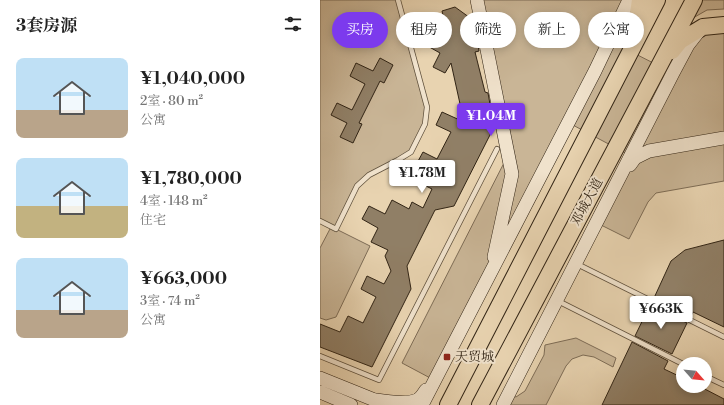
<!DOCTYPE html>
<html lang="zh">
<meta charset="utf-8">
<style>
body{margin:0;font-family:"Libre Bodoni","Noto Serif SC",serif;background:#f6f6f6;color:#222;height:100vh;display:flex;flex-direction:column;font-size:15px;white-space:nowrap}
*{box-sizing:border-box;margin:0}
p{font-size:13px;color:#767676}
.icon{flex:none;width:22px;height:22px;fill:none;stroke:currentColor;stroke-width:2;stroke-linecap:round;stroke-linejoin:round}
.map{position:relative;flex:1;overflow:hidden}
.side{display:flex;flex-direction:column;background:#fff;width:320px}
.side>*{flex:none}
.banner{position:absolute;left:12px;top:12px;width:332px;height:36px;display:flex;gap:8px}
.needle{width:26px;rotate:117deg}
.tools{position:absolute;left:356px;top:357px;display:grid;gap:8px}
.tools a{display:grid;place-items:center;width:36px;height:36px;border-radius:50%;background:#fff;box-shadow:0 2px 10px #0003;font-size:20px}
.price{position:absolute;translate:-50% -34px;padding:0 9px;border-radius:4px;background:#fff;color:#222;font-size:13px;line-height:26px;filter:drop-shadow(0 1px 2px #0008)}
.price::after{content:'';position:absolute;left:50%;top:24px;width:12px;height:9px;margin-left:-6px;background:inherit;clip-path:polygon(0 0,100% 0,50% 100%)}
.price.active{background:#7c3aed;color:#fff}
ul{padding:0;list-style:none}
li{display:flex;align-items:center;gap:12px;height:100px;padding:0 16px}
li span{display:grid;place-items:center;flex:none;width:112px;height:80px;border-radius:8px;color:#555}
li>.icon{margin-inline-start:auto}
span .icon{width:48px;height:48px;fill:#fffc;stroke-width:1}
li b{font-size:17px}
h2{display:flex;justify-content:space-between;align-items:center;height:48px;padding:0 16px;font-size:17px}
.chip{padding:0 14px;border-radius:18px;background:#fff;box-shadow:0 2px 10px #0003;font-size:14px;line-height:36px}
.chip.active{background:#7c3aed;color:#fff}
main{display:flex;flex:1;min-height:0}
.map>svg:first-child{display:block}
</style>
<main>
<section class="side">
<h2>3套房源<svg class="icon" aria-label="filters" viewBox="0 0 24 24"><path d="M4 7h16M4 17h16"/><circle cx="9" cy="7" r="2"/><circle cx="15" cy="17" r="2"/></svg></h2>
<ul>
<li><span style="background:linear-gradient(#bfe0f5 65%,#b9a48a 0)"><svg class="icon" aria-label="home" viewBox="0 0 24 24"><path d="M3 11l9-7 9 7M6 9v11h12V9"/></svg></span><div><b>¥1,040,000</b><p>2室 · 80 m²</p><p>公寓</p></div></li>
<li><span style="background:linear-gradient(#bfe0f5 60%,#c2b280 0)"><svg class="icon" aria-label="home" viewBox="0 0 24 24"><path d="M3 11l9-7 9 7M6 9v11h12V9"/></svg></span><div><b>¥1,780,000</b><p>4室 · 148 m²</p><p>住宅</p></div></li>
<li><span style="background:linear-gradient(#bfe0f5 65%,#b9a48a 0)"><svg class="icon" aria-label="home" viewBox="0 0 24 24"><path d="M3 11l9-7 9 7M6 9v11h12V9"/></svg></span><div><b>¥663,000</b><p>3室 · 74 m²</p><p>公寓</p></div></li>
</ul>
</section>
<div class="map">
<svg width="404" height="405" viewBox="0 0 404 405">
<rect width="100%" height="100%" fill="#e8d3b0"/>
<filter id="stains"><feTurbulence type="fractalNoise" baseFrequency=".005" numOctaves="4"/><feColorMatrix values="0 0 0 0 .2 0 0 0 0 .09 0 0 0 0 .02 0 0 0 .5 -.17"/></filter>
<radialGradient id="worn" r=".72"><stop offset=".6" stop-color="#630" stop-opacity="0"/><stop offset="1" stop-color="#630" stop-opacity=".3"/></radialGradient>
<!-- green -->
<path fill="#c9b596" stroke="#7d6c56" d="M0,0h78l29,107 -2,17 -14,28 -42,23 -12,11 -21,43 34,17 -34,71 -10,3 -6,-2v-70l11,-21 -11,-6z
M157,0h152l-19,41 63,32 30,-46 21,-2v156l-68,12 -8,9 -19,37 -32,-16 38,-65 -66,-35 -135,257 -32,-17 106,-208z
M379,0h25v9l-17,1 -21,12z
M256,338l40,20 -3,9 -19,-10 -11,-2 -11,4 -6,7 -20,39h-43l6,-11 7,3 9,-6 19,-36 1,-10z"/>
<!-- building -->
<path fill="#907f66" stroke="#312415" d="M135,7l18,13 6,31 -4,1 10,40 3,1 6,34 -40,79 -19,4 -28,56 4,23 -39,78 -52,-20v-23l20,8 8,-16 15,7 13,-26 -15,-8 6,-13 17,8 7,-13 -6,-15 3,-6 -17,-8 7,-14 -16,-9 7,-13 16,8 7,-14 17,9 3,-7 11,6 9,-19 -6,-3 7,-15 -16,-8 6,-11 14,7 14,-27 -15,-7 6,-13 22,10 -13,-59 -6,10 -12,-6 7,-14 -16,-9 7,-13 18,9 -7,-29z
M60,58l13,7 -9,18 -4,-2 -21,42 3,1 -9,19 -13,-6 7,-14 -16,-8 6,-12 15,7 13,-26 -15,-8 6,-13 17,8z
M404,240v87l-31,-15 -2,4 -37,-18 17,-37 14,-11z
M330,305l37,18 -15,31 -37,-18z
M312,342l36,19 -4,8 19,9v8h16l25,13v6h-122z"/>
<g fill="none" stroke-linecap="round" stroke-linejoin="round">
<!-- lane casing -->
<g stroke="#5f503c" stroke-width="6">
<path id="lane" d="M0,221l16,8 21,-43 12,-11 29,-15 13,-8 14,-28 2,-17 -29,-107
M257,264l147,73
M238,301l125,63
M0,356l59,24 118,-231
M385,376l19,9"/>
</g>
<!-- secondary casing -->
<g stroke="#312415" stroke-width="14">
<path id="secondary" d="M157,0l35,174 -18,83
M310,165l5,-7 14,-7 75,-13
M0,378l62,25
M0,392l31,13
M56,400c12,2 30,5 41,0 4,-2 6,-6 9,-10
M102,405l173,-334 34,-71
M183,405l170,-332 15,-28 11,-14"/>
</g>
<!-- highway casing -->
<g stroke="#312415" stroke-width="18">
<path id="highway" d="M315,34l5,-34
M352,51l8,-10 23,-14 21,-2
M128,405l209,-405
M160,405l214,-405"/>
</g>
<!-- lane -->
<use href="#lane" stroke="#f0e2cc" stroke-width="4.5"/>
<!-- secondary -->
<use href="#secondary" stroke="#f0e2cc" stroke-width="13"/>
<!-- highway -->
<use href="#highway" stroke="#e8d3b0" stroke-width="16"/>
</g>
<!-- markers -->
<rect fill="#8f2418" stroke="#f0e2cc" stroke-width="1.5" x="123" y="353" width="8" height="8" rx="2"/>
<g text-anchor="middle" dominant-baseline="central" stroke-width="4" stroke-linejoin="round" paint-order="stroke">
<!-- street labels -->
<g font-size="13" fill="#312415" stroke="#f0e2cc">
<text transform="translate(267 202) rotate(-62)">邓城大道</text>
</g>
<!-- poi labels -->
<g font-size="13" fill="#312415" stroke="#f0e2cc" text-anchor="start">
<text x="135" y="357">天贸城</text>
</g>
</g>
<rect width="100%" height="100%" filter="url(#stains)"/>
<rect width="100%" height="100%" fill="url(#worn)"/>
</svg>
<div class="tools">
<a><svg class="needle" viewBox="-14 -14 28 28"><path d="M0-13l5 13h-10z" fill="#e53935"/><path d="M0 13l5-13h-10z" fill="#767676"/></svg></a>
</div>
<b class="price active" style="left:171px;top:137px">¥1.04M</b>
<b class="price" style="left:102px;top:194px">¥1.78M</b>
<b class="price" style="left:341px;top:330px">¥663K</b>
<div class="banner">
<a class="chip active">买房</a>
<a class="chip">租房</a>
<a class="chip">筛选</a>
<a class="chip">新上</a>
<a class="chip">公寓</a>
</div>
</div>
</main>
